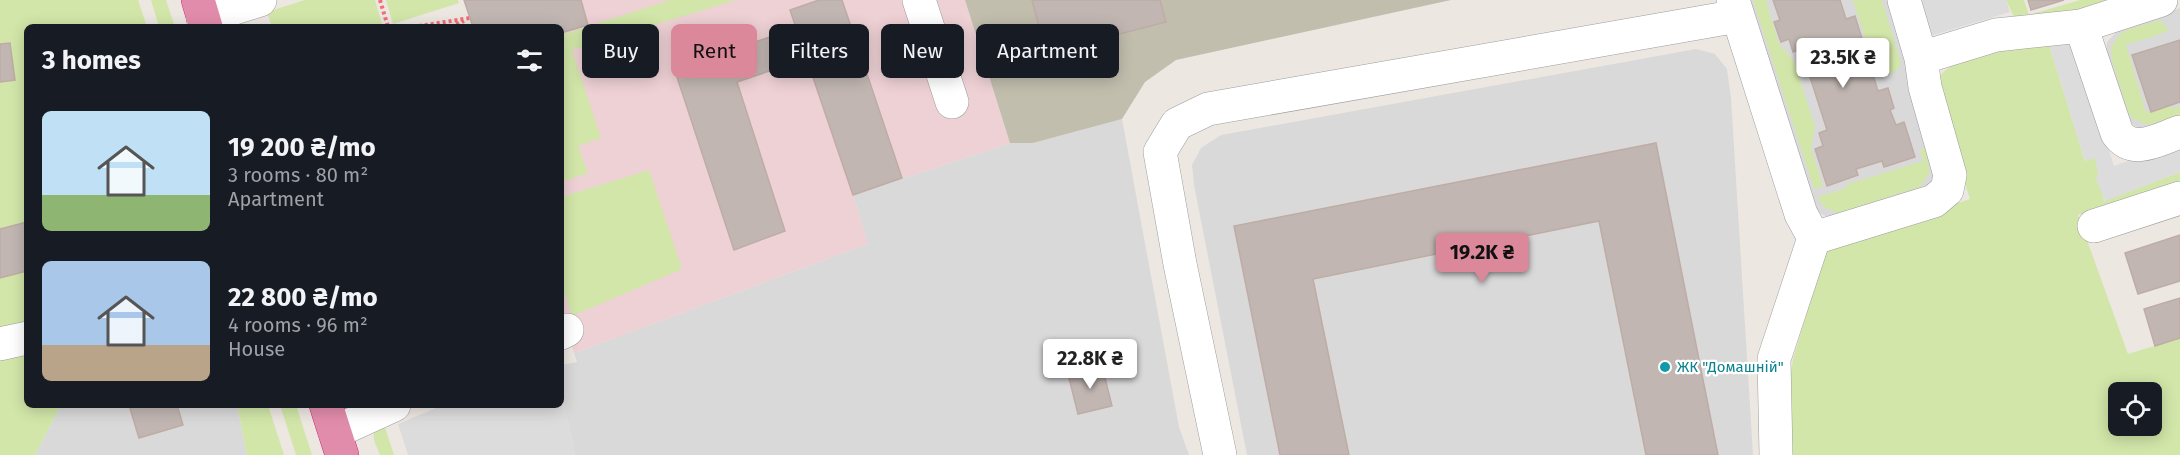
<!DOCTYPE html>
<meta charset="utf-8">
<style>
body{margin:0;font-family:"Fira Sans",sans-serif;background:#20242c;color:#f1f3f6;height:100vh;display:flex;flex-direction:column;font-size:22px;white-space:nowrap}
*{box-sizing:border-box;margin:0}
p{font-size:20px;color:#9ea1a6}
.icon{flex:none;width:33px;height:33px;fill:none;stroke:currentColor;stroke-width:2;stroke-linecap:round;stroke-linejoin:round}
.map{position:relative;flex:1;overflow:hidden}
.sheet{position:absolute;left:24px;top:24px;width:540px;height:384px;display:flex;flex-direction:column;background:#171b24;border-radius:9px;box-shadow:0 3px 15px #0003}
.sheet>*{flex:none}
.guide{position:absolute;left:582px;top:24px;width:570px;height:54px;display:flex;gap:12px}
.tools{position:absolute;left:2108px;top:382px;display:grid;gap:12px}
.tools a{display:grid;place-items:center;width:54px;height:54px;border-radius:9px;background:#171b24;box-shadow:0 3px 15px #0003;font-size:30px}
.price{position:absolute;translate:-50% -51px;padding:0 14px;border-radius:6px;background:#fff;color:#222;font-size:20px;line-height:39px;filter:drop-shadow(0 2px 3px #0008)}
.price::after{content:'';position:absolute;left:50%;top:36px;width:18px;height:14px;margin-left:-9px;background:inherit;clip-path:polygon(0 0,100% 0,50% 100%)}
.price.on{background:#db899a;color:#111}
ul{padding:0;list-style:none}
li{display:flex;align-items:center;gap:18px;height:150px;padding:0 18px}
li span{display:grid;place-items:center;flex:none;width:168px;height:120px;border-radius:9px;color:#555}
li>.icon{margin-inline-start:auto}
span .icon{width:72px;height:72px;fill:#fffc;stroke-width:1}
li b{font-size:26px}
h2{display:flex;justify-content:space-between;align-items:center;height:72px;padding:0 18px;font-size:26px}
.pill{padding:0 21px;border-radius:9px;background:#171b24;box-shadow:0 3px 15px #0003;font-size:21px;line-height:54px}
.pill.on{background:#db899a;color:#111}
.map>svg:first-child{display:block}
</style>
<div class="map">
<svg width="2180" height="455" viewBox="0 0 2180 455">
<rect width="100%" height="100%" fill="#ede7e2"/>
<!-- residential -->
<path fill="#dad9d9" d="M1746,0h143l47,183 -102,36 -11,-4 -9,-7z
M2180,8v112l-37,10 -15,-8 -22,-69 1,-11 15,-16z
M1696,49l19,5 12,15 4,29 22,357h-506l-53,-270 -2,-20 9,-17 20,-13z
M1122,119l57,308 10,28h-614l-14,-67v-23l16,-3 -3,-9 294,-109 -15,-49 157,-52h23z
M61,405h176l10,50h-212z"/>
<!-- commercial -->
<path fill="#eed1d5" d="M464,0h501l45,143 -157,52 15,49 -294,109 -13,-43v-283h-88z"/>
<!-- construction -->
<path fill="#c1beae" d="M965,0h486l-275,60 -31,22 -23,37 -89,24h-23z"/>
<!-- grass -->
<path fill="#d2e6a9" fill-rule="evenodd" d="M0,0h138l9,27h-120v378h34l-26,50h-35z
M151,0h15l9,27h-16z
M305,0h70l8,27h-111l-5,-15z
M386,0h72l1,3 -66,21z
M670,0h66l-164,50 29,88 -23,8 10,27 -27,9v-147z
M1753,0h13l13,44 15,17 21,66 -4,22 12,37 -9,3z
M1853,0h29l19,64 -6,8 -18,5z
M2006,0h18l5,15 51,-15h42l-53,16 -55,1z
M2160,20l9,11 -43,14 20,68 24,-8 2,4 8,-3v9l-32,10 -15,-6 -5,-7 -16,-51 -1,-13 8,-13 7,-5z
M2047,38l38,123 10,-4 9,44 76,-29v12l-102,31 50,139 52,-16v117h-391l1,-75 3,-21 32,-106 18,-12 127,-42 -33,-102c0,-15 2,-26 17,-32zM2118,393h33v33h-33z
M1925,148l5,24 -10,15 -82,26 -14,-6 -7,-10 27,-8 4,-5 75,-23 -3,-12z
M649,170l33,99 -110,47 -11,-34v-85z
M237,405h31l16,50h-37z
M280,405h16l16,50h-16z
M383,421l11,34h-14c-7,-17 -11,-20 3,-34z"/>
<!-- parking -->
<path fill="#dcdcdc" d="M1919,0h87l4,12 -80,24z
M2047,38h21l10,17 36,111 66,-24v30l-75,29 -9,-22 2,-5 -3,-16 -10,3z
M561,388l14,67h-167l-10,-31 45,-19h118z"/>
<!-- building -->
<path fill="#c1b6b2" stroke="#beaca5" stroke-width="1.5" d="M464,0h117l7,25 -27,8v-6h-88z
M819,0h23l60,178 -49,17 -63,-185z
M1032,0h128l6,22 -120,31z
M1773,0h67l6,19 9,-3 23,75 10,-3 6,20 -4,2 6,15 8,-3 11,35 -31,10 -2,-6 -26,8 2,6 -31,11 -12,-37 8,-3 -4,-13 8,-3 -26,-81 -8,3 -4,-13 -8,3 -7,-20 6,-2z
M2028,0h36l-33,10z
M792,30l10,30 -65,22 48,149 -51,19 -60,-182z
M2180,40v62l-29,10 -19,-57z
M10,43l5,37 -15,2v-38z
M1656,143l62,312h-72l-47,-234 -286,58 36,176h-69l-46,-229z
M27,222v49l-27,7v-49z
M2180,235v46l-42,13 -13,-41z
M2180,298v40l-25,8 -11,-37z
M1102,366l10,40 -34,8 -10,-40z
M129,405h48l6,20 -44,13z"/>
<g fill="none" stroke-linecap="round" stroke-linejoin="round">
<!-- minor casing -->
<g stroke="#9d9d9d" stroke-width="34">
<path id="minor" d="M919,0l33,102
M1733,0l68,214 13,24 -40,121 2,96
M1904,0l17,58
M203,18l57,-18
M2081,26l80,-26
M2094,226l86,-28
M1814,238l120,-37 13,-11 3,-15 -25,-88 -4,-29 75,-23 85,-9 36,107c16,23 42,6 63,-1
M561,333l6,-3
M0,344l27,-6
M335,432l59,-27
M1220,455l-40,-191 -20,-112 17,-28 31,-15 530,-93"/>
</g>
<!-- highway casing -->
<g stroke="#cf2b80" stroke-width="34">
<path id="highway" d="M198,0l8,27
M326,405l16,50"/>
</g>
<!-- path -->
<path stroke="#f36d77" stroke-width="4" stroke-dasharray="3 3" stroke-linecap="butt" d="M380,0l8,27
M413,27l57,-9
M451,27l13,-6"/>
<!-- minor -->
<use href="#minor" stroke="#fff" stroke-width="33"/>
<!-- highway -->
<use href="#highway" stroke="#e28cab" stroke-width="33"/>
</g>
<!-- markers -->
<circle fill="#0f9aa8" stroke="#fff" stroke-width="2" cx="1665" cy="367" r="6"/>
<g text-anchor="middle" dominant-baseline="central" stroke-width="4.5" stroke-linejoin="round" paint-order="stroke">
<!-- culture labels -->
<g font-size="15" fill="#0d838f" stroke="#fff" text-anchor="start">
<text x="1677" y="367">ЖК "Домашній"</text>
</g>
</g>
</svg>
<div class="tools">
<a><svg class="icon" aria-label="locate" viewBox="0 0 24 24"><circle cx="12" cy="12" r="6"/><path d="M12 2v4M12 18v4M2 12h4M18 12h4"/></svg></a>
</div>
<b class="price" style="left:1843px;top:89px">23.5K ₴</b>
<b class="price on" style="left:1482px;top:284px">19.2K ₴</b>
<b class="price" style="left:1090px;top:390px">22.8K ₴</b>
<div class="guide">
<a class="pill">Buy</a>
<a class="pill on">Rent</a>
<a class="pill">Filters</a>
<a class="pill">New</a>
<a class="pill">Apartment</a>
</div>
<section class="sheet">
<h2>3 homes<svg class="icon" aria-label="filters" viewBox="0 0 24 24"><path d="M4 7h16M4 17h16"/><circle cx="9" cy="7" r="2"/><circle cx="15" cy="17" r="2"/></svg></h2>
<ul>
<li><span style="background:linear-gradient(#bfe0f5 70%,#8fb573 0)"><svg class="icon" aria-label="home" viewBox="0 0 24 24"><path d="M3 11l9-7 9 7M6 9v11h12V9"/></svg></span><div><b>19 200 ₴/mo</b><p>3 rooms · 80 m²</p><p>Apartment</p></div></li>
<li><span style="background:linear-gradient(#a9c7e8 70%,#b9a48a 0)"><svg class="icon" aria-label="home" viewBox="0 0 24 24"><path d="M3 11l9-7 9 7M6 9v11h12V9"/></svg></span><div><b>22 800 ₴/mo</b><p>4 rooms · 96 m²</p><p>House</p></div></li>
</ul>
</section>
</div>
